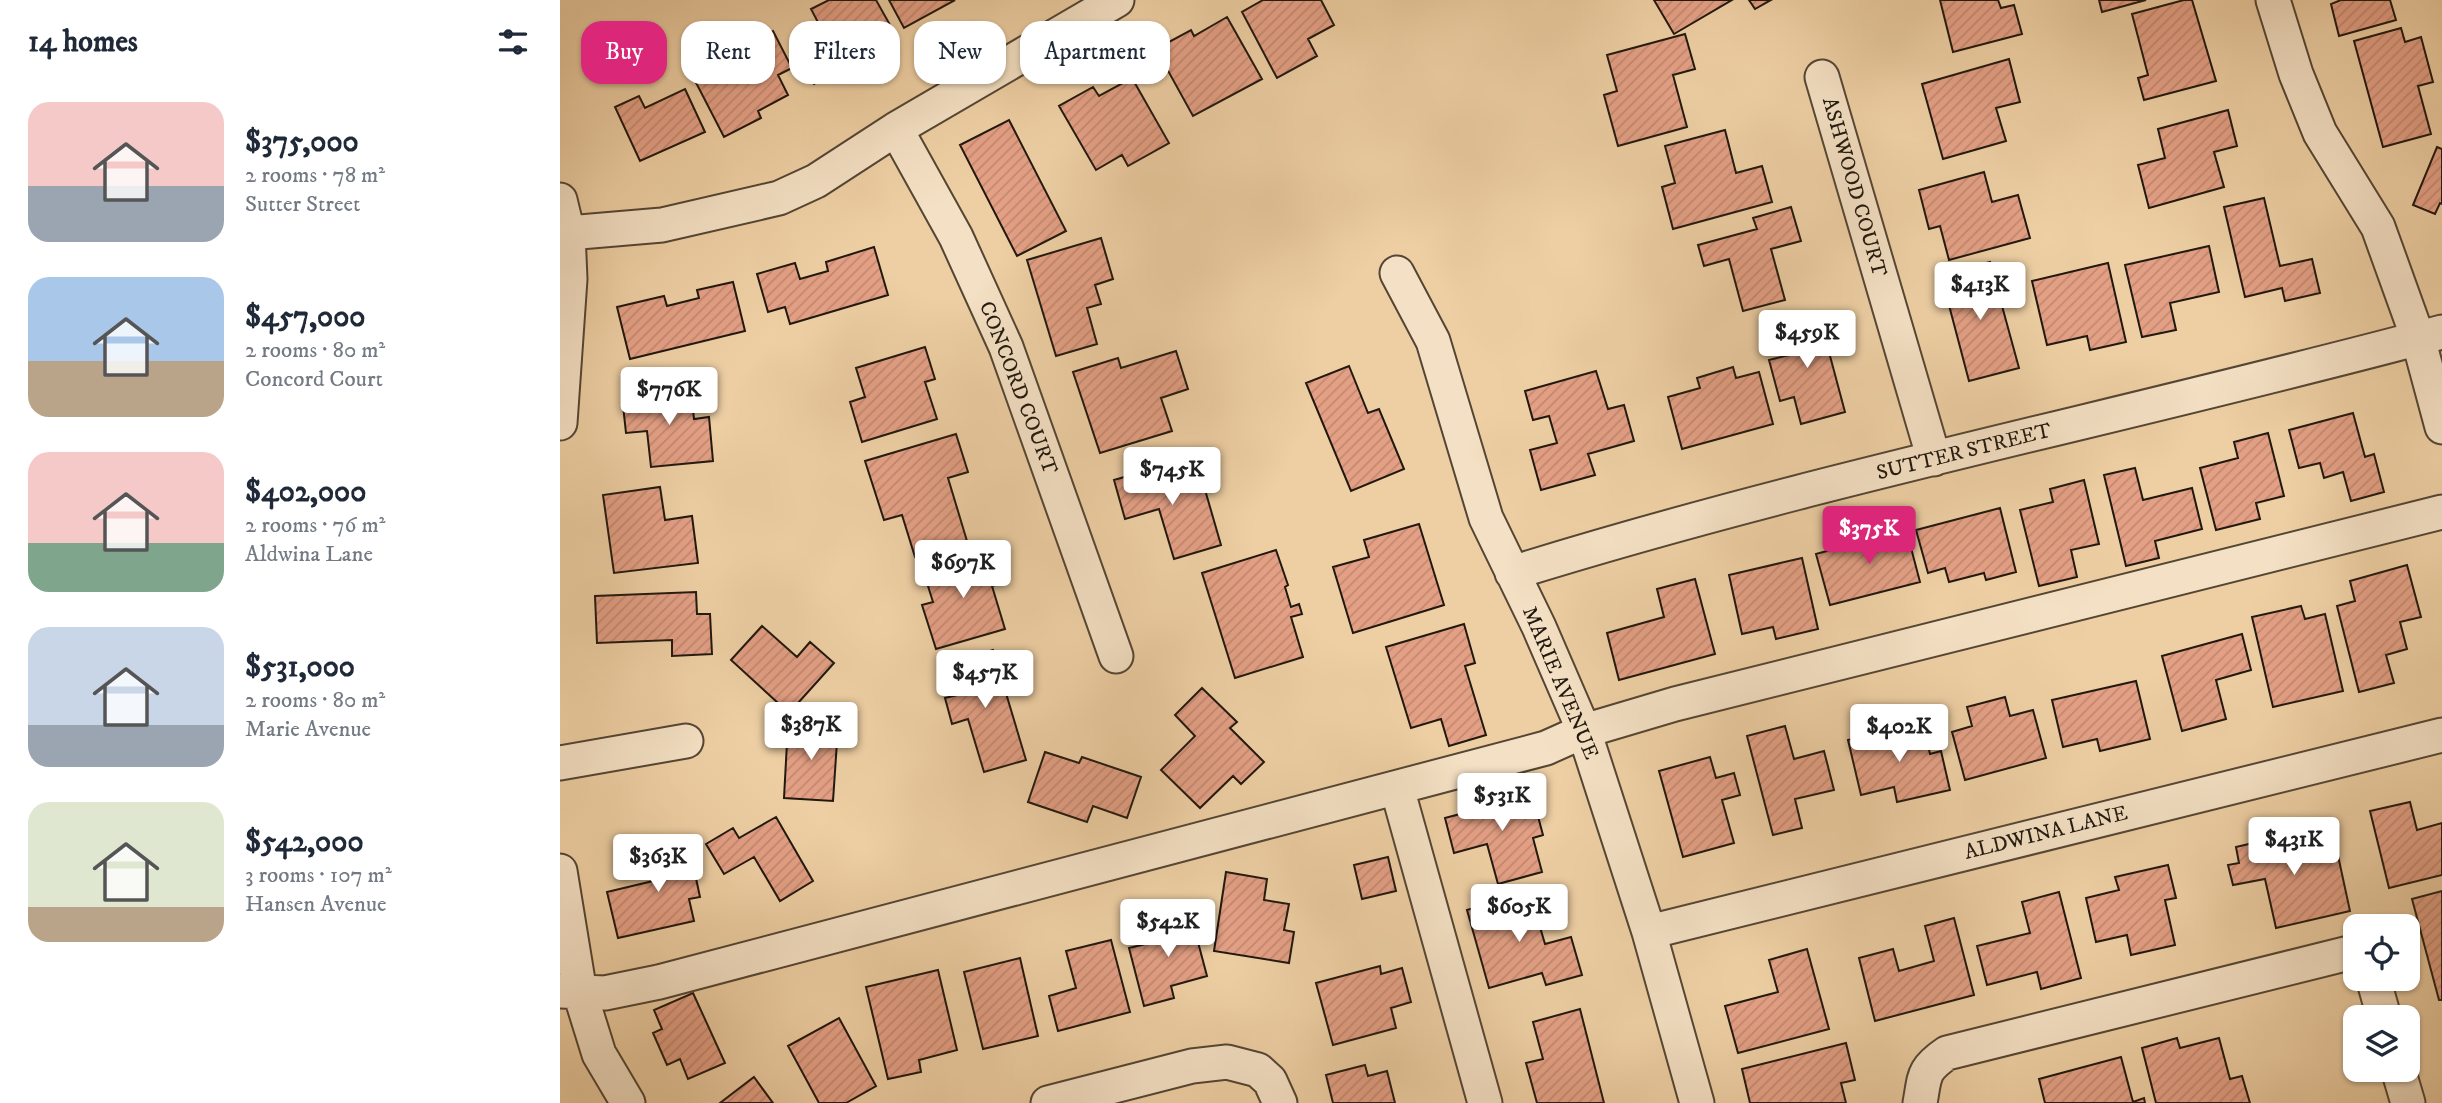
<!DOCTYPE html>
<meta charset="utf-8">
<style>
body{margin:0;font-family:"IM FELL DW Pica",serif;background:#f2f2f3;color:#1f2937;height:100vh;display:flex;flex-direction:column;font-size:26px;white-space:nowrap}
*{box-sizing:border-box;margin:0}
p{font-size:23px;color:#747a83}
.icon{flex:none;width:38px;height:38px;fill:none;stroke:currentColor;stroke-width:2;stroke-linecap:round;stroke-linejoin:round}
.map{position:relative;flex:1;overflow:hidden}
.side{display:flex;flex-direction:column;background:#fff;width:560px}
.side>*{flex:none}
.hud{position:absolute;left:21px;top:21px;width:665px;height:63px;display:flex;gap:14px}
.controls{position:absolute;left:1783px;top:914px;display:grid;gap:14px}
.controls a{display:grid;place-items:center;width:77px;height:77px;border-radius:14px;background:#fff;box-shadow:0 2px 5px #0004;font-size:35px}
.price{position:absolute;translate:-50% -60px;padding:0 16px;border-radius:7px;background:#fff;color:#222;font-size:23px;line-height:46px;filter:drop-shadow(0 2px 4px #0008)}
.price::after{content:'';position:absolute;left:50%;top:42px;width:21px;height:16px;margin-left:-10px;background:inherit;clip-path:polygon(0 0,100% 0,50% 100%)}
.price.on{background:#db2777;color:#fff}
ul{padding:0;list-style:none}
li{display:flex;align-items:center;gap:21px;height:175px;padding:0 28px}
li span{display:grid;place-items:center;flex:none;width:196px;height:140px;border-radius:21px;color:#555}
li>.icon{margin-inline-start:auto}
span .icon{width:84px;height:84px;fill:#fffc;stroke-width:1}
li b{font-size:30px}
h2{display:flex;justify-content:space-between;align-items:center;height:84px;padding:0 28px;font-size:30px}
.chip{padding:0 24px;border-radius:21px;background:#fff;box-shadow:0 2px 5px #0004;font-size:24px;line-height:63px}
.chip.on{background:#db2777;color:#fff}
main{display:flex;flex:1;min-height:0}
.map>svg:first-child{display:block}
</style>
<main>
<section class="side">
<h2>14 homes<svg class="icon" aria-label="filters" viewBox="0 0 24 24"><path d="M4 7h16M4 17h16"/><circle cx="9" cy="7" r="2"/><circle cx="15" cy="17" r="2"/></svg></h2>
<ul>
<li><span style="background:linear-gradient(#f6c9c9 60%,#9aa5b1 0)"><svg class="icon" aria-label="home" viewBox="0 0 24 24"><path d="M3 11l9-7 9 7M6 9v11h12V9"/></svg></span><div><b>$375,000</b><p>2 rooms · 78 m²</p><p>Sutter Street</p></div></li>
<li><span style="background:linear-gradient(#a9c7e8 60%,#b9a48a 0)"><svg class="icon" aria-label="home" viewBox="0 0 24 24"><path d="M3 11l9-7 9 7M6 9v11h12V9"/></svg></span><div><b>$457,000</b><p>2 rooms · 80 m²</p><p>Concord Court</p></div></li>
<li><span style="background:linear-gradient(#f6c9c9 65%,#7fa58c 0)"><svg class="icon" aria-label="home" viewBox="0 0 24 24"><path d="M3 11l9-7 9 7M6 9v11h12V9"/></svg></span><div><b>$402,000</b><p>2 rooms · 76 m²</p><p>Aldwina Lane</p></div></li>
<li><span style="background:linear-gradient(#c9d6e8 70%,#9aa5b1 0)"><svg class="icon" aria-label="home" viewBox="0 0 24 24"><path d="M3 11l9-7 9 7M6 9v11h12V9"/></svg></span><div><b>$531,000</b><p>2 rooms · 80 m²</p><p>Marie Avenue</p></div></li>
<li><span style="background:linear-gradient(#dfe7d0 75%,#b9a48a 0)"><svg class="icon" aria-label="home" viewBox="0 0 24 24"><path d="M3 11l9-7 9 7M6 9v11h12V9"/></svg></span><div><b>$542,000</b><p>3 rooms · 107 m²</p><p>Hansen Avenue</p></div></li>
</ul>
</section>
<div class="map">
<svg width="1882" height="1103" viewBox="0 0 1882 1103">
<defs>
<pattern id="building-hatch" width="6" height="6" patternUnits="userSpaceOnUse" patternTransform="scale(1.75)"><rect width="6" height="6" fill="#e4a085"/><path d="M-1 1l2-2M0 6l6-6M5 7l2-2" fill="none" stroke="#c38972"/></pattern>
</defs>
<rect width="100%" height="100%" fill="#eecfa4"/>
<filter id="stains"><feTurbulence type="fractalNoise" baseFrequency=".00286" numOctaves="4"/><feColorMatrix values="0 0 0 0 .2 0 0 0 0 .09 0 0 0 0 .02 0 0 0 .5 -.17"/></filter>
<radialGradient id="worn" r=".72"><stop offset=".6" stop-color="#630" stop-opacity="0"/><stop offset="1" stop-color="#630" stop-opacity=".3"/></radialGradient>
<!-- building -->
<path fill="url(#building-hatch)" stroke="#21180f" stroke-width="2" d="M269,0h47l18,32 -22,12 4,8 -62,32 -22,-40 29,-16 -10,-19z
M329,0h66l-51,28z
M703,0h58l13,25 -26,14 9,17 -40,22 -35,-66z
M1094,0h78l-58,34z
M1189,0h22l-16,9z
M1380,0h58l3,8 13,-3 8,29 -69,18z
M1539,0h47l-44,12z
M1624,0h8l24,81 -72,19 -6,-22 10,-3 -16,-61z
M1781,0h49l6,20 -57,16 -8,-32z
M667,17l35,62 -69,37 -37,-67 35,-19 3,6z
M1841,28l4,14 16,-5 12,45 -15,4 13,48 -48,13 -29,-106z
M213,31l19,37 -14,7 10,20 -30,16 3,7 -37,19 -33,-64z
M1125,34l10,35 -22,6 14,52 -69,19 -14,-51 13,-4 -10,-36z
M1449,59l11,43 -24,6 10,33 -63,18 -21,-75z
M572,78l37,65 -41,23 -6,-11 -26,15 -37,-64 34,-19 6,9z
M125,89l20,43 -65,29 -25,-54 24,-11 6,12z
M1668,110l9,36 -23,6 10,35 -75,21 -11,-43 27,-7 -7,-29z
M449,120l57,111 -49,25 -57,-111z
M1165,130l11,43 26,-7 10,36 -99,27 -11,-42 13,-4 -10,-37z
M1877,147l5,2v55l-2,-1 -5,11 -22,-9z
M1424,172l8,30 26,-7 12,43 -81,22 -9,-34 -11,3 -10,-39z
M1704,198l16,68 32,-7 8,34 -35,8 -3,-13 -37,9 -21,-90z
M1231,207l10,34 -30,8 14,51 -42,11 -14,-52 -25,7 -6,-21 59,-16 -4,-11z
M541,238l12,41 -18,6 6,19 -14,4 10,36 -41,12 -29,-96z
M1649,246l10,46 -49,11 6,27 -34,7 -17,-72z
M314,247l14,48 -98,29 -5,-17 -17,5 -11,-38 38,-11 5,16 28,-8 -2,-9z
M1430,262l29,106 -50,13 -28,-106z
M1548,263l18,79 -36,8 -3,-14 -40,9 -15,-64z
M173,282l12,49 -115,28 -13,-52 47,-11 3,10 32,-8 -2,-8z
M1258,311l27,101 -44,12 -7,-27 -14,4 -11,-41 20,-5 -9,-33z
M365,347l10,32 -10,3 12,37 -75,23 -12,-40 15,-5 -9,-29z
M616,351l12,38 -27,9 11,33 -72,22 -27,-81 45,-14 3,10z
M789,366l19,47 11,-4 25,60 -53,22 -45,-108z
M1173,367l3,11 23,-6 14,52 -91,25 -14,-52 32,-9 -3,-10z
M1036,371l12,38 16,-4 10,36 -46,13 7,21 -54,15 -11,-40 27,-7 -8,-27 -16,4 -8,-29z
M131,390l3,29 15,-2 4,44 -62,6 -4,-36 -21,2 -4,-37z
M1793,413l12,44 9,-3 10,38 -33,9 -8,-29 -19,6 -4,-15 -21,5 -10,-38z
M1708,433l16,63 -28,7 4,16 -44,11 -16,-62 38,-10 -4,-16z
M396,434l12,38 -20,6 19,63 -52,16 -13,-42 -18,5 -19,-59z
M610,464l4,12 25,-7 22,76 -47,14 -15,-50 -34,10 -11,-39z
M1575,468l8,32 49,-12 10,41 -47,12 4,17 -33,8 -22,-91z
M1524,480l15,64 -28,6 6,27 -38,9 -19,-76 33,-8 -3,-13z
M100,487l5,33 27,-4 6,47 -84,10 -11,-78z
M1440,508l16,64 -30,8 -2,-7 -35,9 -4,-14 -17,5 -12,-43z
M859,524l25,81 -91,28 -20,-66 36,-10 -5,-17z
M1345,525l15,57 -90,23 -14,-51 55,-15 -1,-5z
M716,550l12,35 -3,2 6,20 8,-3 3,10 -11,3 12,40 -68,21 -33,-105z
M429,551l10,33 -7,2 13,43 -69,20 -14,-44 11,-3 -10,-32z
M1242,558l16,71 -42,10 -3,-12 -31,7 -13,-59z
M1847,565l14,52 -21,5 7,27 -21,6 8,28 -35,9 -22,-86 18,-5 -5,-20z
M1135,579l20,75 -96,26 -12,-47 57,-16 -7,-28z
M136,592l1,22h13l2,40 -40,2v-16l-75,3 -2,-47z
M1741,606l4,13 20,-5 18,77 -70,16 -21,-90z
M904,624l11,39 -10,3 21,69 -37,11 -8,-27 -30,9 -25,-81z
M202,626l35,31 13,-15 24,21 -45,50 -58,-53z
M1682,634l9,36 -35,10 10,39 -44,12 -20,-75z
M433,650l33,110 -42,12 -16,-53 -16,5 -7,-26 12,-3 -9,-31z
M1576,681l14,58 -50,12 -3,-12 -34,8 -11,-47z
M642,688l35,34 -7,6 34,34 -23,22 -8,-8 -33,32 -39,-38 34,-34 -20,-21z
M1445,697l5,19 23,-6 13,48 -81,22 -13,-48 20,-6 -5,-19z
M1363,723l7,31 11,-3 9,39 -53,12 -3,-15 -33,8 -13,-55z
M228,724l50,3 -5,74 -49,-3z
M1225,726l9,33 30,-8 10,39 -39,9 7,29 -29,7 -26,-99z
M485,752l34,11 3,-6 59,20 -14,41 -34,-12 -6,16 -59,-20z
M1150,757l6,21 18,-5 6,22 -18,5 12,43 -51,14 -24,-86z
M969,783l14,52 -10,3 9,34 -44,12 -11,-40 -33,9 -9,-35 49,-13 -3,-12z
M1850,802l7,28 25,-7v52l-53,13 -19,-77z
M216,817l37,64 -33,20 -26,-44 -30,17 -18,-30 27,-16 6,10z
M1753,829l6,26 18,-4 13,60 -74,17 -11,-49 -32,6 -5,-20 11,-2 -3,-16z
M128,841l12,56 -11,2 5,22 -76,17 -11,-46 46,-11 -7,-30z
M828,857l8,34 -34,8 -8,-34z
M1608,865l8,33 -11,2 10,45 -44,10 -4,-20 -31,7 -10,-44 33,-8 -4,-13z
M666,872l41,7 -3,21 25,4 -5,26 10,2 -5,31 -75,-12z
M1882,891v109h-3l-27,-101z
M1499,892l22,86 -40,11 -4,-17 -50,13 -10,-39 53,-13 -8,-31z
M970,893l15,51 26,-7 11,38 -36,10 -4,-12 -53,15 -22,-78z
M630,912l17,64 -36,10 3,12 -30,8 -15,-58 25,-6 -5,-19z
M1394,918l20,77 -99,26 -16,-63 34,-9 6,22 35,-10 -9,-35z
M551,940l19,72 -72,19 -9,-35 27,-8 -10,-37z
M1247,949l22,80 -91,24 -13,-47 53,-14 -9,-32z
M460,958l18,78 -55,13 -19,-77z
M820,966l1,8 21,-6 9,34 -20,6 5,20 -63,17 -17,-62z
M378,970l19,80 -38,10 2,12 -33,7 -22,-92z
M133,993l32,70 -37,16 -8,-20 -13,6 -14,-32 9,-4 -8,-19z
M1020,1009l24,94h-67l-11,-40 17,-4 -10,-37z
M279,1018l37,68 -30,17h-27l-31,-57z
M1617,1038l3,10 39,-10 11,41 12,-3 8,27h-94l-14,-55z
M1286,1043l9,37 -14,3 5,20h-96l-8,-34z
M1561,1057l12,45 11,-4 1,5h-100l-6,-24z
M805,1065l3,11 19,-5 8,32h-62l-7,-28z
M194,1077l19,26h-53z"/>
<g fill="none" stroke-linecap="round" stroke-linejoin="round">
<!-- minor casing -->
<g stroke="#544634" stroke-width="37">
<path id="minor" d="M1713,0l23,74 24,59 58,94 40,111 24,89
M1262,77l112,382
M336,129l60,108 50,110 110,309
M0,200l8,33 2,46 -10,144
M8,233l94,-8 117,-27 37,-17 80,-52 221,-129
M837,273l36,68 53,177 53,109 45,104 65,201 48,171
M952,573c305,-95 621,-158 930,-241
M0,763l126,-22
M837,788l88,315
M0,871l20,122 19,61 29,49
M1089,932l793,-197
M1813,978l11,39
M0,991l45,2 54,-11 887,-234 38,-17 91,-27 767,-192
M1838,1069l10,34
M488,1103l144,-37 35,-4 31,8 12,11 10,22
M1360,1103c5,-27 2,-33 27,-50l402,-100 7,2"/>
</g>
<!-- minor -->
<use href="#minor" stroke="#f4e0c4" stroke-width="33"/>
</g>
<g text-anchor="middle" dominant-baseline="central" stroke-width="7" stroke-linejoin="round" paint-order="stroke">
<!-- street labels -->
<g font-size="21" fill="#21180f" stroke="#f4e0c4">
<text transform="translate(1294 187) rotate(74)">ASHWOOD COURT</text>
<text transform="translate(458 388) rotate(69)">CONCORD COURT</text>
<text transform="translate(1404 452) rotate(-14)">SUTTER STREET</text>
<text transform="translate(1000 683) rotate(67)">MARIE AVENUE</text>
<text transform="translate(1486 833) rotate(-14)">ALDWINA LANE</text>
</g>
</g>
<rect width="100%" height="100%" filter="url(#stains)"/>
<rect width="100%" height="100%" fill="url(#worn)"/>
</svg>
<div class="controls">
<a><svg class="icon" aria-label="locate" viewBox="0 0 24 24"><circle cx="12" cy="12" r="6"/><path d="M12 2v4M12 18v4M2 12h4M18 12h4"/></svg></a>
<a><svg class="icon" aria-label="layers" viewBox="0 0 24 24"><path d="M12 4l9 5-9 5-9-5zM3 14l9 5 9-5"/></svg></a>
</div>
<b class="price" style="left:1420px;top:322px">$413K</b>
<b class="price" style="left:1247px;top:370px">$459K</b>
<b class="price" style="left:109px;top:427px">$776K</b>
<b class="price" style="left:612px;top:507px">$745K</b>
<b class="price on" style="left:1309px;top:566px">$375K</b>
<b class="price" style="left:403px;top:600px">$697K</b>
<b class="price" style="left:425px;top:710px">$457K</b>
<b class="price" style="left:251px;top:762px">$387K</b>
<b class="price" style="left:1339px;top:764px">$402K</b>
<b class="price" style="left:942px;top:833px">$531K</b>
<b class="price" style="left:1734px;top:877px">$431K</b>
<b class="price" style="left:98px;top:894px">$363K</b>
<b class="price" style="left:959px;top:944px">$605K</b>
<b class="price" style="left:608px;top:959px">$542K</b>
<div class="hud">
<a class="chip on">Buy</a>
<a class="chip">Rent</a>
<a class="chip">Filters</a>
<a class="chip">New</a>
<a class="chip">Apartment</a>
</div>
</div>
</main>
